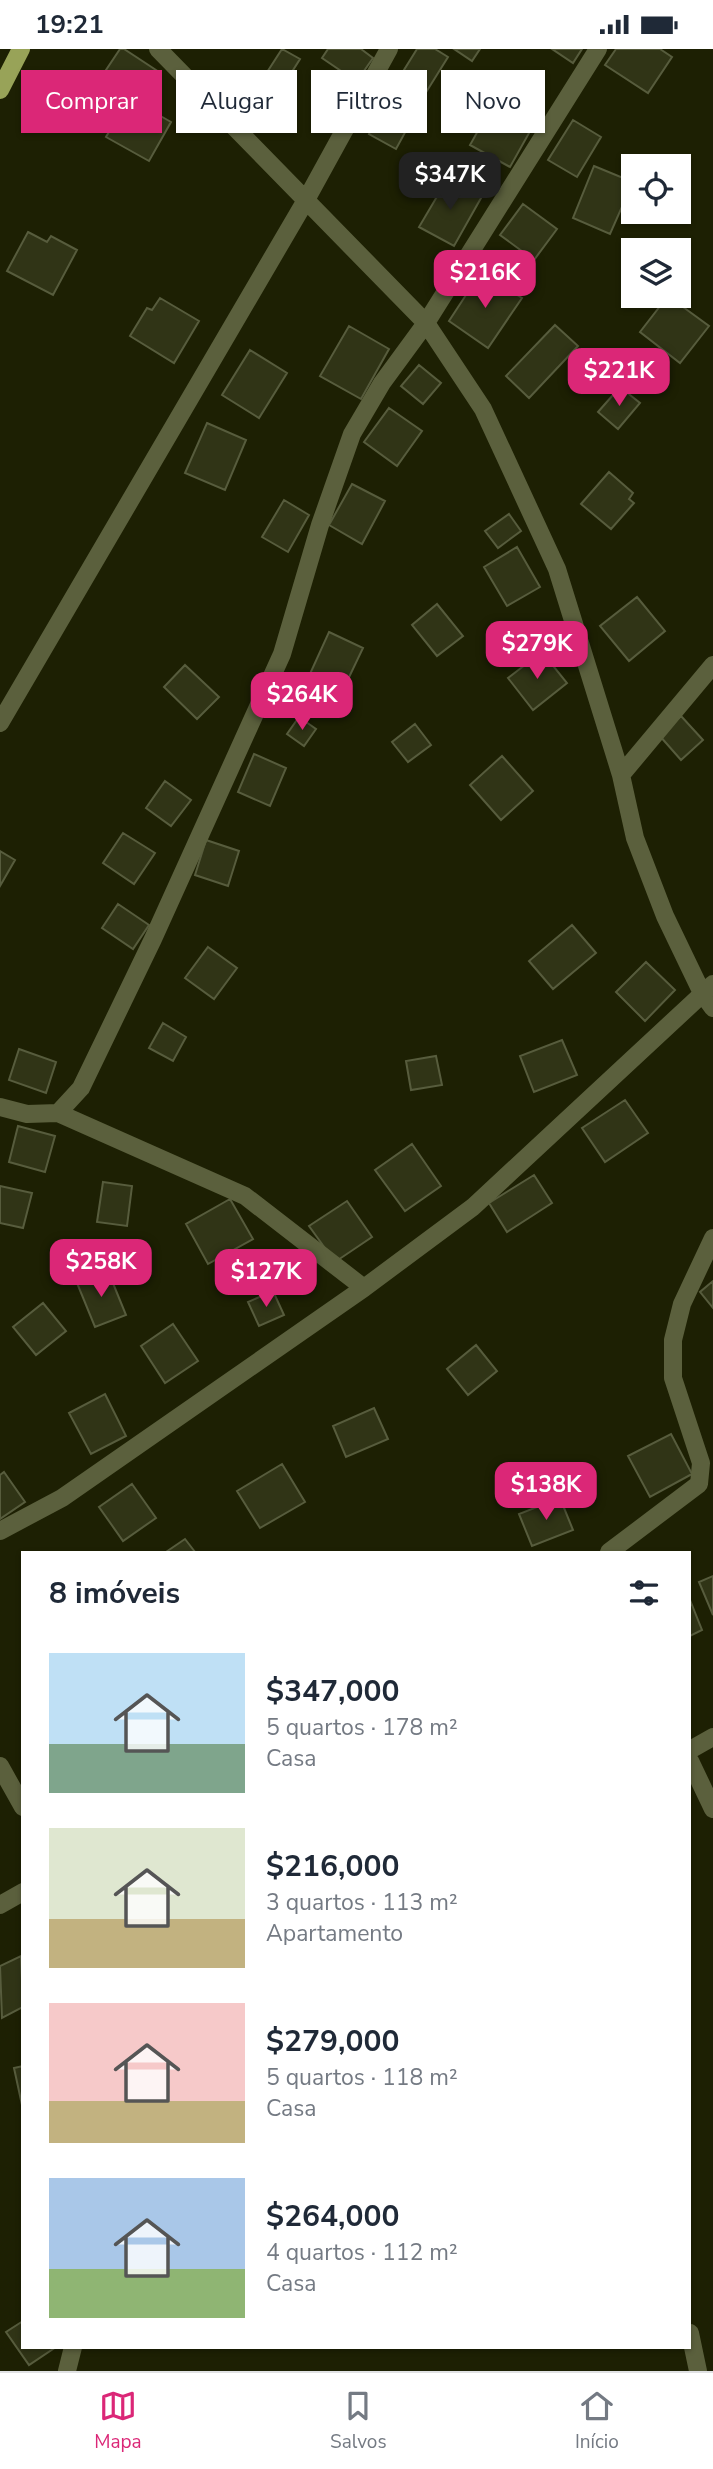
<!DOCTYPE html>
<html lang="pt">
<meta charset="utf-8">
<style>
body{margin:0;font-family:"Nunito Sans",sans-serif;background:#f6f6f7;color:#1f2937;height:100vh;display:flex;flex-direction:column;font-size:26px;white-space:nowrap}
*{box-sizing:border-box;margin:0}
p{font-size:23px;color:#747a83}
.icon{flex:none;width:38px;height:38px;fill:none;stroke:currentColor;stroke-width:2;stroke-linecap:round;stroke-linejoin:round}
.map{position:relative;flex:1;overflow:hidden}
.panel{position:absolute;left:21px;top:1502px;width:670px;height:798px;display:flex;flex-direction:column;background:#fff;border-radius:0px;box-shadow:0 2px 5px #0004}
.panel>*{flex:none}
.hud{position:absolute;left:21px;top:21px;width:672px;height:63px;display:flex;gap:14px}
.controls{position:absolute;left:621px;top:105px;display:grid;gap:14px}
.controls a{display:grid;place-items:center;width:70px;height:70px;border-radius:0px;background:#fff;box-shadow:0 2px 5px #0004;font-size:35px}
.price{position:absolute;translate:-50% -60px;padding:0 16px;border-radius:14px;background:#db2777;color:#fff;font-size:23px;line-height:46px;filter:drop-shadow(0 2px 4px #0008)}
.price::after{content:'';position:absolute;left:50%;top:42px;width:21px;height:16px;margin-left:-10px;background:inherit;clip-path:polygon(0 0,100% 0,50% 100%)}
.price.selected{background:#222;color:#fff}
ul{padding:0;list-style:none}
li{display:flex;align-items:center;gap:21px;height:175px;padding:0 28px}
li span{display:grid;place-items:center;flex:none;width:196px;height:140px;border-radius:0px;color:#555}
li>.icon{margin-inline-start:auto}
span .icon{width:84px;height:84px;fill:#fffc;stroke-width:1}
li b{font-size:30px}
h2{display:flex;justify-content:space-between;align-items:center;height:84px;padding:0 28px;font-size:30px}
.chip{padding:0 24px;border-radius:0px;background:#fff;box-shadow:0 2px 5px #0004;font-size:24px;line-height:63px}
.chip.selected{background:#db2777;color:#fff}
.status{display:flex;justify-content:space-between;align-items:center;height:49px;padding:0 35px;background:#fff;direction:ltr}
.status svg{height:19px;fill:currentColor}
.tabs{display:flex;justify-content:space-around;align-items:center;height:98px;border-top:2px solid #e0e1e3;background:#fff;font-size:19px;color:#747a83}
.tabs a{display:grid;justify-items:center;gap:4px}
.tabs .selected{color:#db2777}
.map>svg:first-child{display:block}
</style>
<div class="status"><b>19:21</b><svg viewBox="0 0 49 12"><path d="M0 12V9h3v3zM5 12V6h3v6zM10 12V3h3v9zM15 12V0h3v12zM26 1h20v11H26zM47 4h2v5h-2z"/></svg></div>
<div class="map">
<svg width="713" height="2322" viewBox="0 0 713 2322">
<rect width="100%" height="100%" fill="#1d2003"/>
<!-- building -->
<path fill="#303416" stroke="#575c3d" stroke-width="2" d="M120,0h4l35,23 -19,28 -10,-7 -5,7 -27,-18z
M282,0l18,10 -29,46 -18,-11z
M328,0h33l12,9 -23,33 -16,-11 7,-9 -19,-13z
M417,0h18l13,8 -23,37 -26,-16z
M454,0h26l-8,12z
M552,0h30l-9,14z
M616,0h44l12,8 -24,36 -43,-28z
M129,49l42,24 -22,39 -43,-24z
M386,54l27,15 -17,31 -27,-15z
M493,55l40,22 -23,41 -40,-22z
M573,71l28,17 -24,40 -29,-17z
M594,117l39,16 -23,52 -37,-16z
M448,129l33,20 -27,48 -35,-19z
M523,155l34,25 -23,31 -34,-25z
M28,183l19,10 4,-6 26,14 -24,45 -46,-24z
M481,223l41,26 -34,50 -39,-27z
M668,247l41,30 -29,37 -40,-31z
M160,249l39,23 -25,42 -44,-27 17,-28 5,2z
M555,276l23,21 -49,52 -23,-22z
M349,277l40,23 -28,50 -41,-23z
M250,301l37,23 -28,45 -37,-23z
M419,316l22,18 -18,21 -22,-18z
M620,338l20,16 -22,26 -20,-17z
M389,359l33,23 -25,35 -33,-24z
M207,374l39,17 -21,50 -40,-17z
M609,423l24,21 -4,6 5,4 -23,26 -30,-25z
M352,435l33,17 -23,43 -33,-19z
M284,451l25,15 -21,37 -26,-15z
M509,465l12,17 -23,17 -13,-17z
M517,498l23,40 -33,19 -23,-39z
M637,548l28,34 -36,30 -29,-35z
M437,555l26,32 -26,20 -25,-31z
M329,583l34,16 -21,44 -33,-16z
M542,603l25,31 -34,27 -25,-32z
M185,616l34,32 -22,22 -33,-32z
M681,667l22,24 -22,20 -22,-25z
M299,668l17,12 -12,17 -17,-12z
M415,675l16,21 -23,17 -16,-20z
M254,705l32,14 -16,38 -32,-14z
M502,707l31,35 -32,29 -31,-35z
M165,732l26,19 -20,26 -25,-18z
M123,784l32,20 -21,31 -31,-21z
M206,791l33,11 -11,35 -33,-11z
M0,802l15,9 -15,26z
M118,855l31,21 -16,24 -31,-21z
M572,876l24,28 -43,36 -24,-28z
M208,898l29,21 -23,31 -29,-21z
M646,913l29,28 -30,31 -29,-29z
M163,974l23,14 -13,24 -24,-13z
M562,991l15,35 -43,17 -14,-36z
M19,1000l37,13 -10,31 -37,-13z
M436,1007l6,29 -31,5 -5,-29z
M625,1051l23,33 -43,29 -23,-34z
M18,1077l37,10 -10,36 -36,-10z
M412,1095l29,42 -36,25 -30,-41z
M534,1126l18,28 -45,29 -18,-29z
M103,1133l29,4 -5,40 -30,-4z
M0,1137l32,7 -9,35 -23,-5z
M230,1150l23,40 -45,25 -22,-40z
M347,1152l25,36 -37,25 -26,-36z
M108,1222l18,44 -31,12 -18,-44z
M713,1232v27l-13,-16z
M273,1242l11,24 -25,11 -11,-24z
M43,1254l23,28 -30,24 -23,-28z
M173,1275l25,37 -33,22 -24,-37z
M476,1296l21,26 -29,24 -21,-26z
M105,1345l21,42 -35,18 -22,-41z
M374,1359l14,31 -42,18 -13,-31z
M671,1385l21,40 -42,23 -22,-41z
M282,1415l23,38 -45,26 -23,-37z
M4,1423l21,30 -25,17v-44z
M132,1435l24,34 -33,23 -24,-34z
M560,1449l13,32 -41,16 -13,-32z
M185,1490l10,13h-29z
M713,1527v39l-14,-33z
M690,1551l12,30 -12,6z
M21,1907l2,51 -21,11 -2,-52z
M23,2017v39h-1l-8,-37z
M23,2272v26h33l-27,18 -23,-33z"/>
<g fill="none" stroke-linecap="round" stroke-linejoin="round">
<!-- minor -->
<path stroke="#5b603d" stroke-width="18" d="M158,0l268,274 57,86 74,160 64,206 14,63 30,78 37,77 11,15
M0,674l306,-523 83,-151
M621,726l92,-110
M0,1058l27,7 31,-1 23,-25 72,-149 129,-285 38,-129 32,-91 30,-51 44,-60 172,-274
M58,1064l187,83 119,92
M0,1482l62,-33 302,-210 109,-81 240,-223
M609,1503l90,-68 2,-21 -28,-85v-38l9,-36 31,-66
M690,1701l23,-13
M690,1712l23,48
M0,1717l23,41
M0,1856l23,-13
M690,2284l8,38
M67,2322l6,-24"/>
<!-- major -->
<path stroke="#98a358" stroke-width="18" d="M0,41l21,-41"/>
</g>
</svg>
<div class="controls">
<a><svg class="icon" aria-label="locate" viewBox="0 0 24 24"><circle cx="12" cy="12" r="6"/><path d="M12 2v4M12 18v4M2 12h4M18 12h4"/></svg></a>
<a><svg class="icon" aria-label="layers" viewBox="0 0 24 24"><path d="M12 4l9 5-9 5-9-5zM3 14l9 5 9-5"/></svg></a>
</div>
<b class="price selected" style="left:450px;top:163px">$347K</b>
<b class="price" style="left:485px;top:261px">$216K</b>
<b class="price" style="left:619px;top:359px">$221K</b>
<b class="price" style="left:537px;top:632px">$279K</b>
<b class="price" style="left:302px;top:683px">$264K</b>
<b class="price" style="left:101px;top:1250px">$258K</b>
<b class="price" style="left:266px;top:1260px">$127K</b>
<b class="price" style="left:546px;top:1473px">$138K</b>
<div class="hud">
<a class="chip selected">Comprar</a>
<a class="chip">Alugar</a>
<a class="chip">Filtros</a>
<a class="chip">Novo</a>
</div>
<section class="panel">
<h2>8 imóveis<svg class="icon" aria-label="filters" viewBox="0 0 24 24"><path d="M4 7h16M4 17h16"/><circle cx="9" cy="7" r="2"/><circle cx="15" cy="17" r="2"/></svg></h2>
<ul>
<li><span style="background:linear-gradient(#bfe0f5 65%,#7fa58c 0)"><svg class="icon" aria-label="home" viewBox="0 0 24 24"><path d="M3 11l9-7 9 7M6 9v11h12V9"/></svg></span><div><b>$347,000</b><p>5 quartos · 178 m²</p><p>Casa</p></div></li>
<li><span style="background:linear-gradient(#dfe7d0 65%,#c2b280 0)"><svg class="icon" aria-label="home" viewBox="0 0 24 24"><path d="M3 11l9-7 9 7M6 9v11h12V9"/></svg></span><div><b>$216,000</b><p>3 quartos · 113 m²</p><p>Apartamento</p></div></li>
<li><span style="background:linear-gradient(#f6c9c9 70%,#c2b280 0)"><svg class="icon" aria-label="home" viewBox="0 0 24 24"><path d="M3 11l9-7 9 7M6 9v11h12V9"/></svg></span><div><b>$279,000</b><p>5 quartos · 118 m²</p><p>Casa</p></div></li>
<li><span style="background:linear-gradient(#a9c7e8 65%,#8fb573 0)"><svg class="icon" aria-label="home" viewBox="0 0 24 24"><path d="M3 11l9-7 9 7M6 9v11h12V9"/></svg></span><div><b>$264,000</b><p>4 quartos · 112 m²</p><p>Casa</p></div></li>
</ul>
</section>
</div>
<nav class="tabs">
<a class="selected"><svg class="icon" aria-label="map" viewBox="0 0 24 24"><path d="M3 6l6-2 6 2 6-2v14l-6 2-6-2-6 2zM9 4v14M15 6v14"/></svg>Mapa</a>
<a><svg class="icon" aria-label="saved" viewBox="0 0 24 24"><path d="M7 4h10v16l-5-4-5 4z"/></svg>Salvos</a>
<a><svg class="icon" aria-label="home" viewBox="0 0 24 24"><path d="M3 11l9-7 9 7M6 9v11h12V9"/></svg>Início</a>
</nav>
